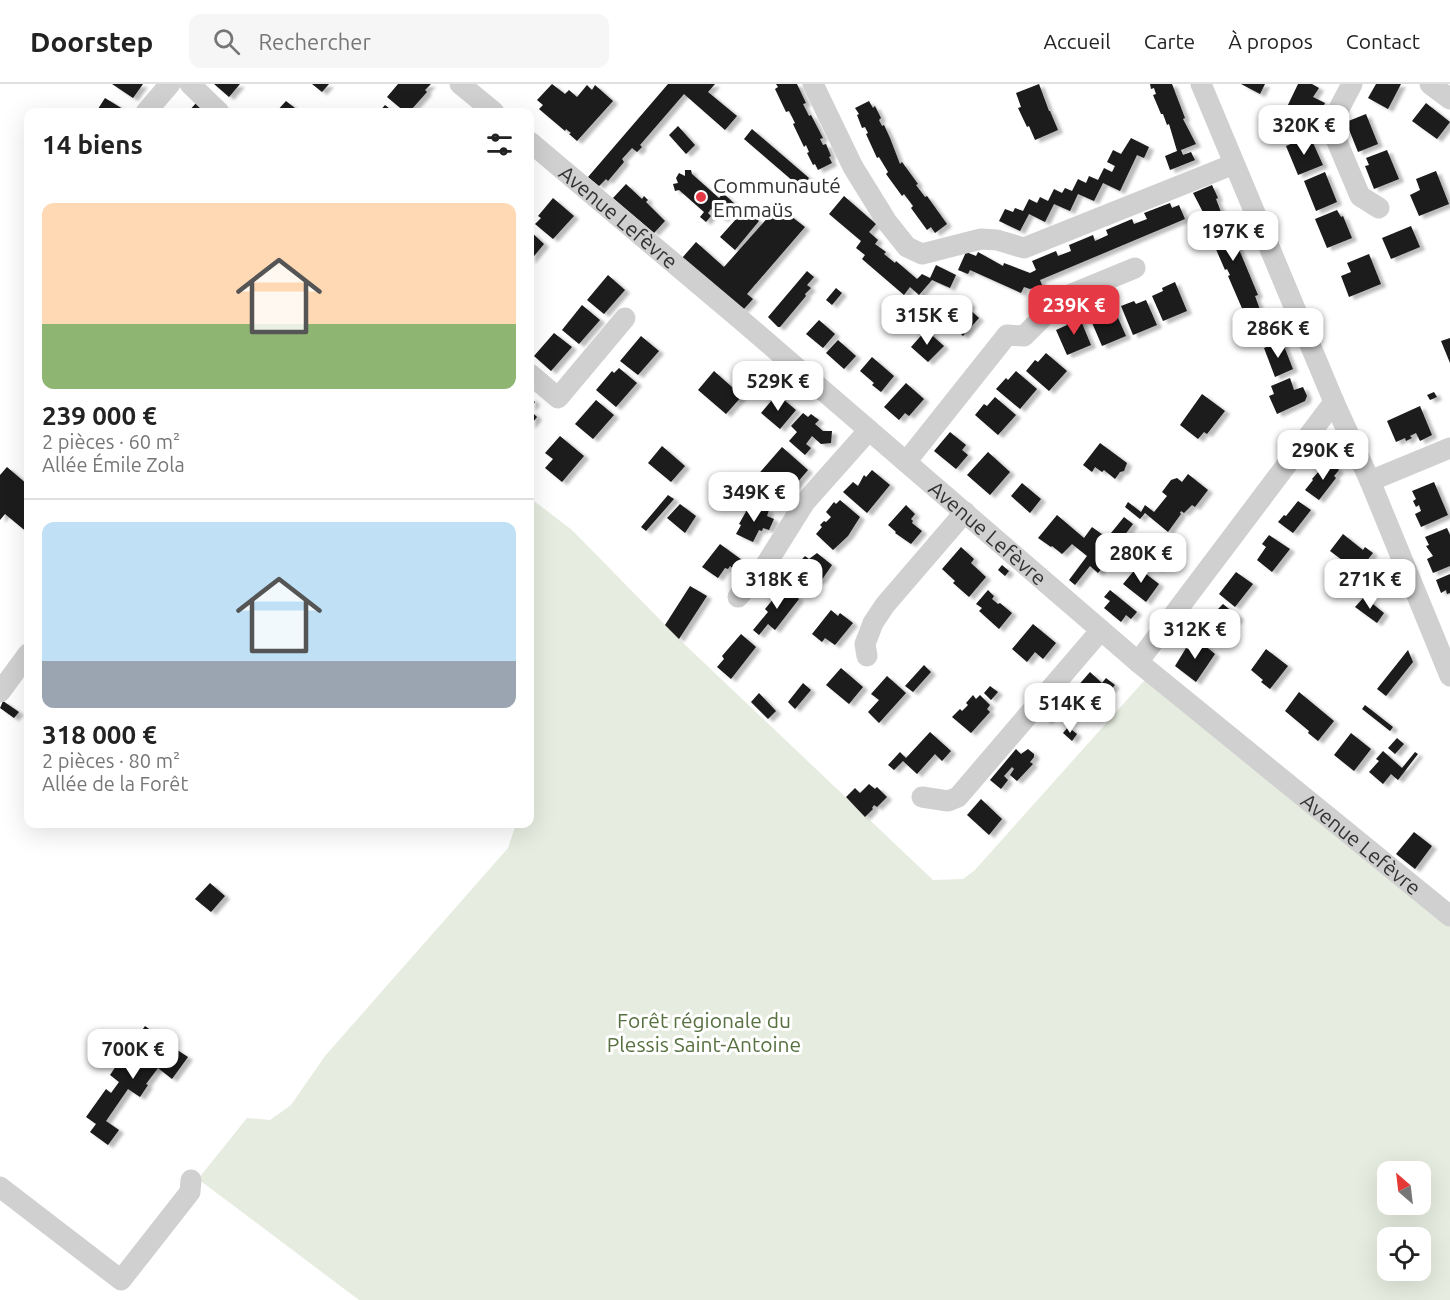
<!DOCTYPE html>
<html lang="fr">
<meta charset="utf-8">
<style>
body{margin:0;font-family:Ubuntu,sans-serif;background:#f6f6f6;color:#222;height:100vh;display:flex;flex-direction:column;font-size:22px;white-space:nowrap}
*{box-sizing:border-box;margin:0}
p{font-size:20px;color:#767676}
.icon{flex:none;width:33px;height:33px;fill:none;stroke:currentColor;stroke-width:2;stroke-linecap:round;stroke-linejoin:round}
.map{position:relative;flex:1;overflow:hidden}
.details{position:absolute;left:24px;top:24px;width:510px;height:720px;display:flex;flex-direction:column;background:#fff;border-radius:12px;box-shadow:0 6px 24px #0002}
.details>*{flex:none}
.needle{width:39px;rotate:332deg}
.fabs{position:absolute;left:1377px;top:1077px;display:grid;gap:12px}
.fabs a{display:grid;place-items:center;width:54px;height:54px;border-radius:12px;background:#fff;box-shadow:0 6px 24px #0002;font-size:30px}
.price{position:absolute;translate:-50% -51px;padding:0 14px;border-radius:12px;background:#fff;color:#222;font-size:20px;line-height:39px;filter:drop-shadow(0 2px 3px #0008)}
.price::after{content:'';position:absolute;left:50%;top:36px;width:18px;height:14px;margin-left:-9px;background:inherit;clip-path:polygon(0 0,100% 0,50% 100%)}
.price.on{background:#e63946;color:#fff}
ul{padding:0;list-style:none}
li{display:grid;align-content:center;gap:12px;height:318px;padding:0 18px}
li+li{border-top:2px solid #e0e0e0}
li span{display:grid;place-items:center;height:186px;border-radius:12px;color:#555}
li>.icon{margin-inline-start:auto}
span .icon{width:108px;height:108px;fill:#fffc;stroke-width:1}
li b{font-size:26px}
h2{display:flex;justify-content:space-between;align-items:center;height:72px;padding:0 18px;font-size:26px}
header{display:flex;align-items:center;gap:36px;box-sizing:border-box;height:84px;padding:0 30px;background:#fff;border-bottom:2px solid #e0e0e0}
header strong{font-size:28px}
nav{display:flex;gap:33px;margin-inline-start:auto;font-size:21px}
.search{width:420px;height:54px;background:#f6f6f6;display:flex;align-items:center;gap:15px;box-sizing:border-box;padding:0 21px;border-radius:12px;color:#767676;font-size:22px}
.map>svg:first-child{display:block}
</style>
<header>
<strong>Doorstep</strong>
<div class="search"><svg class="icon" aria-label="search" viewBox="0 0 24 24"><circle cx="10" cy="10" r="6"/><path d="M15 15l6 6"/></svg>Rechercher</div>
<nav><a>Accueil</a><a>Carte</a><a>À propos</a><a>Contact</a></nav>
</header>
<div class="map">
<svg width="1450" height="1216" viewBox="0 0 1450 1216">
<defs>
<filter id="shadow"><feDropShadow dx="5" dy="3" stdDeviation="1.5" flood-color="#0004"/></filter>
</defs>
<rect width="100%" height="100%" fill="#fff"/>
<!-- green -->
<path fill="#e6ecdf" fill-rule="evenodd" d="M530,414l42,32 107,109 254,241 30,-1 12,-9 176,-197 299,252v375h-1091l-161,-121 49,-61 23,2 21,-15 34,-49 183,-208 8,-24h14zM1388,1088h32v32h-32zM1388,1154h32v32h-32z"/>
<!-- building -->
<path fill="#1a1a1a" filter="url(#shadow)" d="M112,0h31l-10,14z
M214,0h26l-11,13z
M312,0h17l-7,8z
M398,0h33l-6,6 2,2 -16,18 -3,-2 -3,4 -18,-15z
M552,0l13,10 4,-4 8,7 10,-12 5,5 3,-5 18,16 -36,40 -8,-7 2,-1 -5,-4 -1,2 -26,-22 4,-4 -6,-5z
M668,0h47l-7,8 29,24 -12,14 -41,-36 -44,51 2,2 -5,5 -5,-4 -10,11 2,3 -16,19 -2,-2 -7,7 -11,-9z
M776,0h21l9,19 -3,1 6,12 2,-1 12,23 -3,1 3,6 3,-1 5,12 -2,1 3,6 -14,7 -3,-6 -2,1 -6,-12 2,-1 -3,-7 -2,2 -11,-23 2,-1 -6,-12 -3,1 -11,-23 3,-2z
M1039,0l10,27h1l8,19 -23,10 -6,-14 -2,1 -9,-19 3,-1 -5,-14z
M1150,0h22l13,34 -2,1 13,25 -15,6 2,5 8,-3 4,8 -25,10 -5,-14 12,-5 -8,-27 -2,1 -4,-11h-2l-8,-19 3,-1 -2,-6 -3,1z
M1241,0h24l-5,10z
M1298,0h14l7,4 -6,9 12,6 -11,21 -28,-15z
M1376,0h25l-13,25 -20,-11z
M105,14l18,11 -2,3h-25z
M286,17l14,11h-24z
M869,17l4,7 2,-2 6,12 -2,2 3,6 2,-1 6,13 10,26 2,-2 16,22 -2,1 9,12 2,-1 20,28 -12,9 -4,-6 -4,3 -16,-22 2,-2 -9,-12 -2,2 -16,-22 2,-2 -9,-15 -2,1 -11,-24 2,-1 -3,-6 -3,1 -5,-13 2,-1 -4,-6z
M197,18l13,10h-22z
M1426,19l24,19 -13,17 -25,-18z
M385,21l9,7h-15z
M1366,30l12,30 -20,8 -12,-30z
M678,42l17,19 -9,9 -17,-19z
M752,45l57,49 -8,10 -57,-49z
M1307,53l3,7 3,-1 10,22 -25,10 -12,-29z
M1131,54l18,9 -5,11 -7,-3 -17,36 -17,-8 -9,18 -16,-7 -8,17 -16,-7 -9,18 -16,-8 -9,17 -21,-10 6,-12 8,3 2,-4 8,3 6,-12 8,4 3,-6 8,4 6,-12 8,4 3,-5 7,3 6,-12 8,4 3,-7 9,4 6,-12 8,4 3,-6 -8,-4 6,-12 8,4z
M1387,66l12,29 -25,10 -9,-23 4,-1 -3,-7z
M685,86h6l1,4 27,24 4,-5 13,12 -13,14 -12,-10 -3,4 3,3 -5,6 -6,-5 4,-5 -25,-22 -4,1 -2,-7 5,-1 -2,-5 3,-5 6,3z
M1436,87l13,33 -30,12 -9,-21 10,-5 -4,-11z
M1325,88l12,30 -21,9 -12,-30z
M626,100l16,15 2,-3 4,4 -2,2 19,19 -11,12 -41,-35z
M1212,101l6,13 -2,1 5,13 2,-1 35,84 -3,1 4,11 6,12 2,-1 5,12 -21,9 -10,-25 3,-1 -16,-37 2,-1 -3,-6 -2,1 -17,-39 -4,-12 2,-1 -13,-25z
M844,112l32,28 -7,8 9,8 -3,4 11,8 -2,2 11,9 1,-2 21,18 5,-5 8,4 6,-13 20,10 -6,13 -18,-8 -13,15 -9,-8 -6,8 -42,-36 3,-4 -9,-7 5,-7 -32,-27z
M553,114l21,18 -21,23 -18,-15 6,-6 -3,-2z
M1170,119l2,5 7,-3 6,14 -145,61 2,5 -12,4 -6,-2 -3,6 -51,-23 -2,4 -10,-4 8,-18 10,4 2,-4 25,14 1,-3 26,10 6,-3 -4,-9 24,-10 2,5 13,-5 -2,-6 24,-10 2,6 13,-6 -2,-5 26,-11 2,5 13,-5 -3,-6z
M778,122l27,21 -58,67 6,5 -10,11 -61,-52 14,-16 28,25z
M745,125l14,12 -24,29 -15,-13z
M1337,126l4,7 2,-1 9,22 -25,10 -12,-29z
M1411,142l9,21 -29,12 -9,-21z
M530,147l14,13 -14,17z
M1369,170l12,30 -32,13 -8,-21 10,-4 -4,-9z
M807,187l7,6 -7,8 4,3 -6,6 1,2 -26,31h-2l-10,-10z
M608,191l17,15 -21,24 -17,-14z
M1175,198l12,29 -24,10 -11,-25 11,-5 -1,-3z
M836,204l6,5 -10,12 -6,-5z
M1146,216l11,25 -24,10 -12,-29 13,-5 2,3z
M967,217l4,4 -3,3 11,10 -16,18 -15,-14z
M582,221l18,15 -21,24 -17,-14z
M1115,227l11,25 -24,10 -12,-28 12,-6 2,4z
M895,228l5,5 -7,8 -6,-4z
M1079,232l12,29 -24,10 -11,-25 11,-5 -2,-3z
M819,236l16,14 -12,14 -17,-14z
M926,246l18,16 -16,16 -17,-15z
M554,249l18,14 -21,24 -17,-15z
M641,252l18,15 -21,24 -18,-14z
M1450,254v25l-9,-22z
M838,256l18,16 -12,13 -18,-16z
M1282,257l11,28 -18,8 -11,-29z
M1046,269l21,18 -18,20 -23,-20 9,-11 3,2z
M872,273l22,19 -13,16 -9,-7 2,-2 -14,-12z
M619,284l18,15 -21,24 -20,-17 16,-19 2,2z
M714,287l28,25 -16,18 -28,-24z
M1016,287l21,18 -17,20 -24,-20 10,-11 2,2z
M1290,294l4,12 9,-3 4,9 -2,5 -28,13 -8,-18 5,-2 -3,-8z
M906,299l18,16 -15,17 -4,-3 -6,7 -15,-13z
M1434,308l3,5 -7,3 -3,-5z
M777,310l19,16 -16,19 -19,-16z
M1202,310l23,17 -18,23 -3,-2 -6,7 -18,-14z
M530,313l5,5 -5,7z
M995,313l21,18 -18,20 -23,-20 9,-11 3,2z
M596,316l18,15 -21,24 -18,-15z
M1420,322l12,29 -12,6 -4,-8 -6,3 2,2 -6,3 -1,-3 -9,4 -9,-21z
M530,326l7,7 -7,9z
M803,329l5,4 3,-3 8,6 -4,4 8,7h9l-1,12 -10,1 -9,-8 -6,8 5,4 -6,7 -16,-14 8,-9 -6,-6z
M950,348l16,13 -4,5 6,5 -12,14 -22,-18z
M560,352l24,20 -22,26 -17,-14 8,-9 -8,-6z
M1100,359l27,20 -3,8 -4,1 -5,7 -11,-9 -2,2 -7,-5 -3,5 -9,-7z
M662,362l23,20 -14,16 -23,-19z
M782,363l26,23 -18,21 -14,-12 -8,9 -13,-10z
M988,368l22,20 -20,23 -23,-20z
M1328,377l11,9 -5,6 2,2 -17,22 -14,-10 8,-10 -1,-1z
M7,383l21,18v48l-23,-19 -5,6v-45z
M872,386l18,15 -23,28 -24,-21 10,-10 5,4 6,-11 2,2z
M1188,390l20,16 -13,17 -3,-2 -8,8 -3,-2 -1,2 1,1 -13,18 -23,-19 -5,6 -15,-12 3,-5 13,10 4,-7 9,7 13,-16 -5,-4 9,-12 6,-2 5,4z
M1434,398l14,33 -27,12 -6,-13 6,-3 -2,-6 -3,2 -3,-6 3,-2 -4,-8z
M1022,399l19,16 -11,14 -19,-17z
M668,411l6,4 -28,32 -5,-4z
M840,416l20,17 -12,19 -15,14 -17,-16 6,-7 -2,-2 4,-4 2,1 5,-5 -5,-5 8,-10 2,2z
M1298,417l13,9 -18,23 -15,-11 6,-7 2,1z
M680,420l16,12 -11,17 -18,-15z
M757,421l12,5 -2,6 7,3 -5,11 -6,-2 -1,3 -3,-1 -6,12 -17,-8 5,-9 -2,-1 9,-16 6,2z
M906,421l9,9 -4,5 2,2 -1,2 10,8 -11,13 -16,-11 1,-1 -8,-7z
M1057,431l27,23 8,-11 11,8 -6,8 15,12 -14,18 -8,-7 -15,19 -6,-5 18,-24 -15,-12 -10,10 -10,-8 -1,1 -13,-9z
M1124,433l9,7 -12,16 -10,-7z
M1447,444l3,7v31l-17,7 -6,-14 6,-3 -7,-10 3,-1 -4,-8z
M1343,450l20,16 2,-3 8,6 -15,19 -28,-21z
M1269,451l21,14 -18,23 -15,-12 9,-13 -4,-3z
M1152,452l19,15 -13,18 -20,-15z
M720,460l22,16 -7,10 -5,-4 -2,3 -3,-1 -7,10 -16,-11z
M961,463l13,12 -3,4 15,14 -17,20 -16,-14 2,-2 -13,-12z
M817,469l15,12 -11,16 -2,-1 -6,7 -21,-17 13,-14 4,3z
M1002,481l7,6 -4,5 -7,-6z
M1137,483l22,17 -13,18 -23,-18z
M1236,488l17,12 -18,23 -16,-13z
M1450,490v19l-3,1 -1,-4 -5,3 -5,-13z
M690,502l17,10 -28,43 -14,-14z
M784,502l15,13 -24,31 -7,-6 -9,11 -6,-5 15,-18 -3,-3z
M988,506l6,6 -2,3 6,5 2,-1 12,10 -13,16 -20,-18 3,-3 -6,-4z
M1110,506l27,22 -6,7 -5,-4 -5,7 -17,-14 6,-7 -6,-4z
M1364,513l20,16 -7,10 -22,-16z
M1223,520l16,13 -4,5 -3,-2 -19,22 -12,-10 8,-10 -2,-2z
M831,526l7,6 2,-3 13,10 -18,22 -10,-7 -3,4 -10,-8z
M1033,540l23,19 -13,16 -8,-7 -8,10 -15,-13z
M741,550l15,13 -25,32 -14,-12 7,-8 -2,-3z
M1198,556l17,14 -19,28 -21,-16 11,-18 2,1 4,-5 2,1z
M1266,565l22,17 -18,23 -9,-7 2,-2 -12,-10z
M1408,566l5,12 -27,34 -9,-7z
M924,581l7,7 -18,20 -8,-6z
M841,584l22,19 -14,17 -23,-19z
M1090,588l12,11 4,-5 9,7 -19,21 -20,-18z
M887,592l19,17 -27,30 -11,-11 11,-12 -8,-6z
M803,599l8,7 -16,19 -7,-7z
M990,602l8,6 -7,8 -7,-7z
M1299,608l35,29 -16,20 -10,-8 1,-2 -24,-20z
M759,609l17,18 -8,8 -17,-17z
M973,611l3,4 4,-4 10,10 -3,4 3,3 -19,21 -19,-16 8,-8 2,2 6,-6 -2,-2z
M3,617l16,11 -5,6 -14,-10z
M1365,621l28,22 -3,4 -28,-22z
M1049,626l4,4 -6,7 -4,-3z
M1068,643l9,7 -5,7 -9,-8z
M930,648l21,19 -9,10 -7,-7 -18,20 -14,-13 -9,9 -6,-5 12,-13 6,6z
M1351,649l20,16 -17,22 -20,-16z
M1397,654l7,6 -9,10 -7,-6z
M1016,665l5,5 7,-5 6,5v3l-4,5 3,2 -16,17 -7,-6 4,-6 -2,-2 -8,9 4,4 -7,9 -11,-9z
M1383,667l19,17 13,-16 3,2 -20,26 -7,-6 -8,10 -14,-12 10,-11 -3,-2z
M869,700l6,5 2,-2 10,10 -10,10 -3,-2 -2,3 1,1 -8,8 -19,-20 9,-9 5,5z
M981,715l21,20 -13,16 -22,-20z
M1414,748l18,14 -17,23 -19,-15z
M210,799l15,13 -14,16 -16,-13z
M145,942l14,10 -7,9 15,12 7,-9 14,9 -16,22 -14,-11 -12,16 2,1 -8,12 -12,-8 -22,32 13,9 -11,15 -18,-13 6,-8 -10,-7 20,-28 5,4 8,-11 -9,-7 8,-12 4,4 12,-16 -4,-3z"/>
<g fill="none" stroke-linecap="round" stroke-linejoin="round">
<!-- minor -->
<g stroke="#d0d0d0" stroke-width="21">
<path d="M190,0l29,28"/>
<path d="M460,0l34,28"/>
<path d="M813,0l40,83 34,55 20,25 15,7 59,-15 16,1 27,8 210,-84"/>
<path d="M1201,0l133,318 36,79 80,195"/>
<path d="M1352,0l-18,34 -1,14 27,64 19,12"/>
<path d="M1430,0l20,15"/>
<path d="M146,28l24,-28"/>
<path id="s1" d="M530,58l210,177 398,343 312,254"/>
<path d="M530,290l28,24 67,-80"/>
<path d="M906,378l101,-127 17,1 38,-38 73,-30"/>
<path d="M1370,397l80,-33"/>
<path d="M738,513l27,-31 40,-64 64,-72"/>
<path d="M867,572l-2,-12 8,-21 12,-18 80,-93"/>
<path d="M1138,578l196,-260"/>
<path d="M0,608l28,-38"/>
<path d="M922,713l26,4 10,-4 143,-167"/>
<path d="M0,1103l121,93 69,-88 1,-12"/>
</g>
</g>
<!-- markers -->
<circle fill="#e63946" stroke="#fff" stroke-width="2" cx="701" cy="113" r="6"/>
<g text-anchor="middle" dominant-baseline="central" stroke-width="6" stroke-linejoin="round" paint-order="stroke">
<!-- poi labels -->
<g font-size="21" fill="#333" stroke="#fff" text-anchor="start">
<text x="713" y="101">Communauté<tspan x="713" dy="24">Emmaüs</tspan></text>
</g>
<!-- street labels -->
<g font-size="21" fill="#333" stroke="#fff">
<text stroke="none"><textPath href="#s1" startOffset="116">Avenue Lefèvre</textPath></text>
<text stroke="none"><textPath href="#s1" startOffset="602">Avenue Lefèvre</textPath></text>
<text stroke="none"><textPath href="#s1" startOffset="1088">Avenue Lefèvre</textPath></text>
</g>
<!-- park labels -->
<g font-size="21" fill="#56703f" stroke="#fff">
<text x="704" y="936">Forêt régionale du<tspan x="704" dy="24">Plessis Saint-Antoine</tspan></text>
</g>
</g>
</svg>
<div class="fabs">
<a><svg class="needle" viewBox="-14 -14 28 28"><path d="M0-13l5 13h-10z" fill="#e53935"/><path d="M0 13l5-13h-10z" fill="#767676"/></svg></a>
<a><svg class="icon" aria-label="locate" viewBox="0 0 24 24"><circle cx="12" cy="12" r="6"/><path d="M12 2v4M12 18v4M2 12h4M18 12h4"/></svg></a>
</div>
<b class="price" style="left:1304px;top:72px">320K €</b>
<b class="price" style="left:1233px;top:178px">197K €</b>
<b class="price on" style="left:1074px;top:252px">239K €</b>
<b class="price" style="left:927px;top:262px">315K €</b>
<b class="price" style="left:1278px;top:275px">286K €</b>
<b class="price" style="left:778px;top:328px">529K €</b>
<b class="price" style="left:1323px;top:397px">290K €</b>
<b class="price" style="left:754px;top:439px">349K €</b>
<b class="price" style="left:1141px;top:500px">280K €</b>
<b class="price" style="left:777px;top:526px">318K €</b>
<b class="price" style="left:1370px;top:526px">271K €</b>
<b class="price" style="left:1195px;top:576px">312K €</b>
<b class="price" style="left:1070px;top:650px">514K €</b>
<b class="price" style="left:133px;top:996px">700K €</b>
<section class="details">
<h2>14 biens<svg class="icon" aria-label="filters" viewBox="0 0 24 24"><path d="M4 7h16M4 17h16"/><circle cx="9" cy="7" r="2"/><circle cx="15" cy="17" r="2"/></svg></h2>
<ul>
<li><span style="background:linear-gradient(#ffd9b3 65%,#8fb573 0)"><svg class="icon" aria-label="home" viewBox="0 0 24 24"><path d="M3 11l9-7 9 7M6 9v11h12V9"/></svg></span><div><b>239 000 €</b><p>2 pièces · 60 m²</p><p>Allée Émile Zola</p></div></li>
<li><span style="background:linear-gradient(#bfe0f5 75%,#9aa5b1 0)"><svg class="icon" aria-label="home" viewBox="0 0 24 24"><path d="M3 11l9-7 9 7M6 9v11h12V9"/></svg></span><div><b>318 000 €</b><p>2 pièces · 80 m²</p><p>Allée de la Forêt</p></div></li>
</ul>
</section>
</div>
